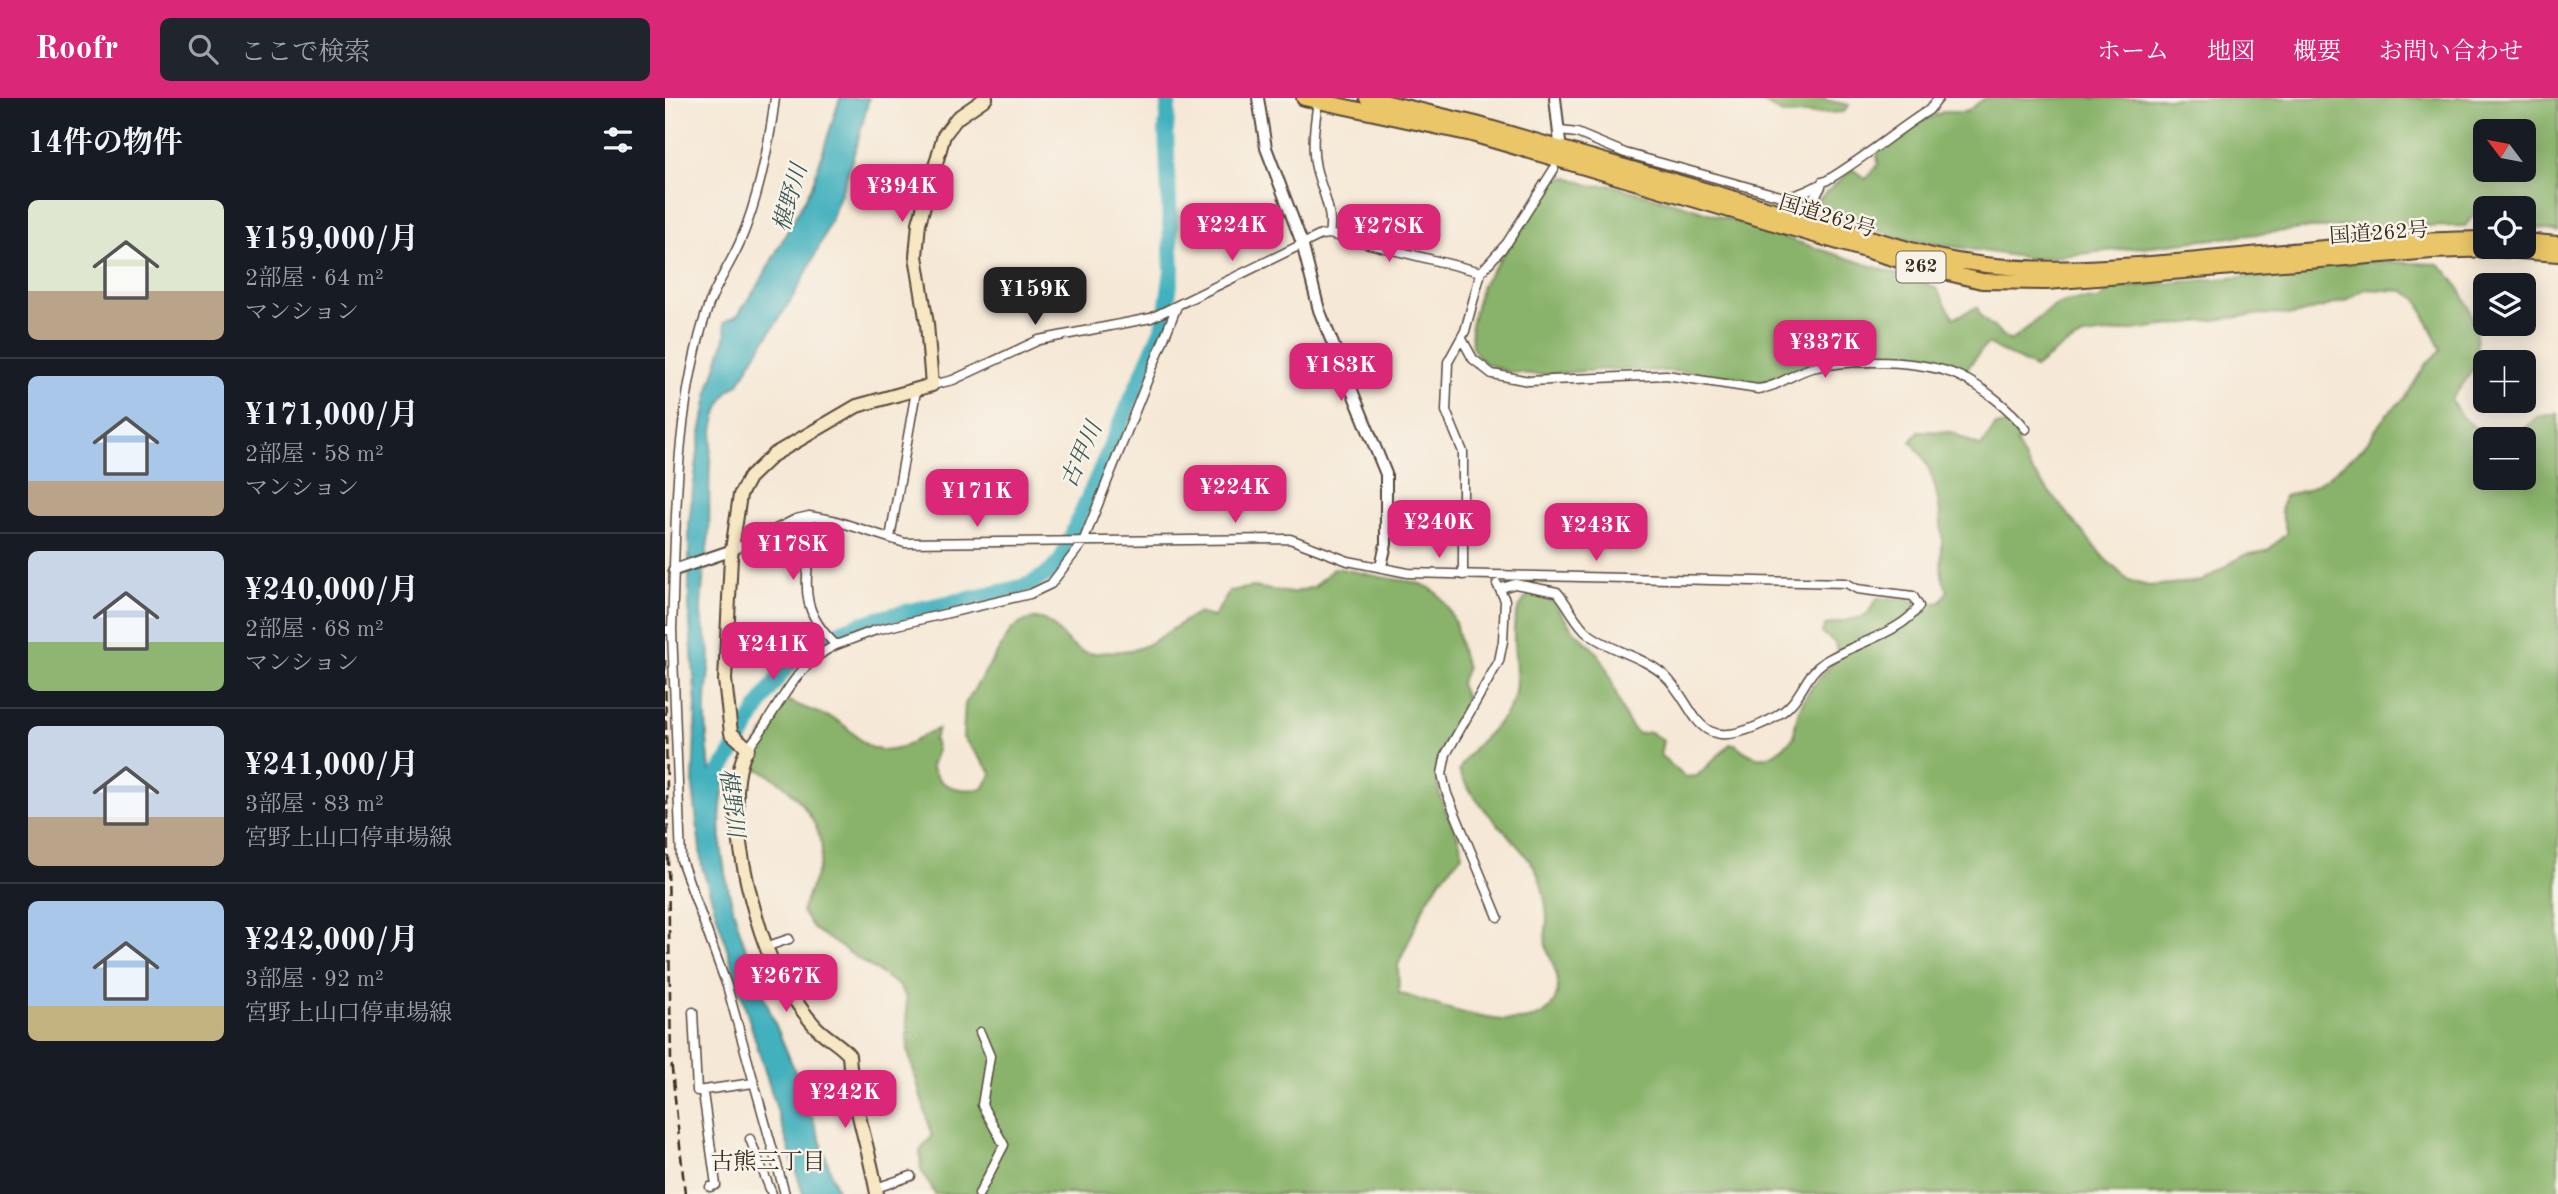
<!DOCTYPE html>
<html lang="ja">
<meta charset="utf-8">
<style>
body{margin:0;font-family:"Old Standard TT","Noto Serif JP",serif;background:#20242c;color:#f1f3f6;height:100vh;display:flex;flex-direction:column;font-size:26px;white-space:nowrap}
*{box-sizing:border-box;margin:0}
p{font-size:23px;color:#9ea1a6}
.icon{flex:none;width:38px;height:38px;fill:none;stroke:currentColor;stroke-width:2;stroke-linecap:round;stroke-linejoin:round}
.map{position:relative;flex:1;overflow:hidden}
.side{display:flex;flex-direction:column;background:#171b24;width:665px}
.side>*{flex:none}
.needle{width:46px;rotate:302deg}
.controls{position:absolute;left:1808px;top:21px;display:grid;gap:14px}
.controls a{display:grid;place-items:center;width:63px;height:63px;border-radius:10px;background:#171b24;box-shadow:0 4px 18px #0003;font-size:35px}
.price{position:absolute;translate:-50% -60px;padding:0 16px;border-radius:14px;background:#db2777;color:#fff;font-size:23px;line-height:46px;filter:drop-shadow(0 2px 4px #0008)}
.price::after{content:'';position:absolute;left:50%;top:42px;width:21px;height:16px;margin-left:-10px;background:inherit;clip-path:polygon(0 0,100% 0,50% 100%)}
.price.active{background:#222;color:#fff}
ul{padding:0;list-style:none}
li{display:flex;align-items:center;gap:21px;height:175px;padding:0 28px}
li+li{border-top:2px solid #363941}
li span{display:grid;place-items:center;flex:none;width:196px;height:140px;border-radius:10px;color:#555}
li>.icon{margin-inline-start:auto}
span .icon{width:84px;height:84px;fill:#fffc;stroke-width:1}
li b{font-size:30px}
h2{display:flex;justify-content:space-between;align-items:center;height:84px;padding:0 28px;font-size:30px}
header{display:flex;align-items:center;gap:42px;box-sizing:border-box;height:98px;padding:0 35px;background:#db2777;color:#fff}
header strong{font-size:33px}
nav{display:flex;gap:38px;margin-inline-start:auto;font-size:24px}
.search{width:490px;height:63px;background:#20242c;display:flex;align-items:center;gap:18px;box-sizing:border-box;padding:0 24px;border-radius:10px;color:#9ea1a6;font-size:26px}
main{display:flex;flex:1;min-height:0}
.map>svg:first-child{display:block}
</style>
<header>
<strong>Roofr</strong>
<div class="search"><svg class="icon" aria-label="search" viewBox="0 0 24 24"><circle cx="10" cy="10" r="6"/><path d="M15 15l6 6"/></svg>ここで検索</div>
<nav><a>ホーム</a><a>地図</a><a>概要</a><a>お問い合わせ</a></nav>
</header>
<main>
<section class="side">
<h2>14件の物件<svg class="icon" aria-label="filters" viewBox="0 0 24 24"><path d="M4 7h16M4 17h16"/><circle cx="9" cy="7" r="2"/><circle cx="15" cy="17" r="2"/></svg></h2>
<ul>
<li><span style="background:linear-gradient(#dfe7d0 65%,#b9a48a 0)"><svg class="icon" aria-label="home" viewBox="0 0 24 24"><path d="M3 11l9-7 9 7M6 9v11h12V9"/></svg></span><div><b>¥159,000/月</b><p>2部屋 · 64 m²</p><p>マンション</p></div></li>
<li><span style="background:linear-gradient(#a9c7e8 75%,#b9a48a 0)"><svg class="icon" aria-label="home" viewBox="0 0 24 24"><path d="M3 11l9-7 9 7M6 9v11h12V9"/></svg></span><div><b>¥171,000/月</b><p>2部屋 · 58 m²</p><p>マンション</p></div></li>
<li><span style="background:linear-gradient(#c9d6e8 65%,#8fb573 0)"><svg class="icon" aria-label="home" viewBox="0 0 24 24"><path d="M3 11l9-7 9 7M6 9v11h12V9"/></svg></span><div><b>¥240,000/月</b><p>2部屋 · 68 m²</p><p>マンション</p></div></li>
<li><span style="background:linear-gradient(#c9d6e8 65%,#b9a48a 0)"><svg class="icon" aria-label="home" viewBox="0 0 24 24"><path d="M3 11l9-7 9 7M6 9v11h12V9"/></svg></span><div><b>¥241,000/月</b><p>3部屋 · 83 m²</p><p>宮野上山口停車場線</p></div></li>
<li><span style="background:linear-gradient(#a9c7e8 75%,#c2b280 0)"><svg class="icon" aria-label="home" viewBox="0 0 24 24"><path d="M3 11l9-7 9 7M6 9v11h12V9"/></svg></span><div><b>¥242,000/月</b><p>3部屋 · 92 m²</p><p>宮野上山口停車場線</p></div></li>
</ul>
</section>
<div class="map">
<svg width="1893" height="1096" viewBox="0 0 1893 1096">
<rect width="100%" height="100%" fill="#f7f3e8"/>
<filter id="ink" filterUnits="userSpaceOnUse"><feTurbulence type="fractalNoise" baseFrequency=".0143" numOctaves="2"/><feDisplacementMap in="SourceGraphic" scale="14" xChannelSelector="R" yChannelSelector="G"/><feConvolveMatrix kernelMatrix="1 2 1 2 8 2 1 2 1" color-interpolation-filters="sRGB"/></filter>
<filter id="wash" filterUnits="userSpaceOnUse"><feTurbulence type="fractalNoise" baseFrequency=".00686" numOctaves="4" result="noise"/><feDisplacementMap in="SourceGraphic" scale="28" xChannelSelector="R" yChannelSelector="G"/><feGaussianBlur stdDeviation="1.57" result="paint"/><feColorMatrix in="noise" values="0 0 0 0 0 0 0 0 0 0 0 0 0 0 0 0 0 1.4 0 .05"/><feComposite in="paint" operator="in"/></filter>
<g filter="url(#wash)">
<rect width="100%" height="100%" fill="#f6e8d6"/>
<!-- forest -->
<path fill="#89b36a" stroke="#626e44" stroke-width="2" fill-rule="evenodd" d="M1091,0h70v2l23,5 -5,7 -60,3z
M1320,0h573v134l-34,-7 -1,-17h-38v6l-8,-3 -12,15 -154,2 -276,31 -125,-19 -87,-25 -6,-14 35,-32 14,10 12,-14 -1,-14 40,-28 26,-11h23zM1820,33h38v39h-38z
M903,79l24,9 18,-1 77,21 240,78 9,4 18,30 23,-11 4,10 29,24c38,-24 35,-45 88,-41l15,-12 139,-12 112,-15 75,3c24,22 42,61 37,94 -2,15 -17,30 -25,42l10,16 28,23h-4v39h38v-39h-10l24,-22 21,-4v781h-1623l-14,-24 -1,-19 12,-15 -24,-85 -2,-53 -7,-12 -85,-57 -12,-17c4,-18 16,-37 19,-52 8,-35 -39,-88 -72,-93l-1,-9 31,-49 10,-8c14,7 30,12 45,18 23,11 31,40 66,29 13,-4 23,-15 38,-19l-4,10 3,11 -6,16c9,24 30,25 52,23l9,-16 -29,-35 2,-34 47,-75c42,-32 44,18 76,24 6,1 15,-1 22,-1 10,-1 23,-1 32,-5 19,-8 37,-24 56,-34l15,4 17,-26 23,-4 38,6 23,-6 20,-19c18,2 35,7 53,10 33,6 48,2 65,38 9,18 5,32 15,51l-7,17 7,17c-21,36 -41,67 -22,108 7,15 16,30 17,46l-22,25 -15,24 -27,61 1,28c34,10 156,60 159,-7 1,-13 -9,-28 -12,-41 -2,-8 1,-18 1,-26 0,-14 -6,-41 -13,-52 -22,-34 -59,-59 -75,-96 12,-30 50,-46 56,-79 6,-33 -14,-73 15,-98 26,6 25,11 40,32 9,11 22,19 30,31 17,25 16,56 38,77l12,-2 13,9 -3,14 25,22 12,-1 33,-32h5c25,22 37,15 59,-7 2,-38 21,-54 45,-80l-4,-14 -13,-10 3,-8 37,-8 7,-5 8,-14 31,1 16,6 17,-3 7,-12c-11,-16 -5,-34 -6,-53 -2,-32 -7,-72 -31,-95l8,-11 32,1 30,15 15,-22h16l6,10 -1,10 14,25 73,88 25,23 20,5 53,-5 42,-26 23,-4 20,-18 -6,-21 3,-16 22,-6 22,-13 35,-29 23,-33 19,-17 21,-34 15,-14 -24,-51 -14,-8 -38,-2 -20,12 -51,14 -32,-1 -179,22 -21,11 -27,21 -47,-24c-11,8 -13,18 -23,26l-43,-11 -72,-2 -46,9 -28,17 -14,2 -25,-8 -14,1 -31,-6 -82,-3 -72,6 -33,-4 -20,-8 -13,-15 -1,-23 11,-40 73,-106z"/>
<!-- water -->
<path fill="#42b1be" stroke="#3e6e6e" stroke-width="2" d="M175,0h29c-16,68 -38,133 -74,195 -18,31 -40,58 -56,91 -38,15 -28,116 -30,150 -3,26 -8,52 -8,79 1,14 8,28 9,42 0,16 -4,32 -4,48 -1,23 2,46 4,69h7l9,-13 9,-4c-47,94 30,238 64,327 15,37 27,75 39,112h-35l-101,-327 -9,-81 3,-82 -7,-93v-89l10,-78 11,-58 16,-51 -2,-13 14,-7 22,-33 52,-96z"/>
<g fill="none" stroke-linecap="round" stroke-linejoin="round">
<!-- river -->
<path stroke="#42b1be" stroke-width="16" d="M52,677c28,-36 45,-85 78,-116 52,-48 167,-53 235,-75l19,-11 12,-13 103,-236 8,-53 -6,-141 3,-32"/>
</g>
</g>
<g filter="url(#ink)">
<g fill="none" stroke-linecap="round" stroke-linejoin="round">
<!-- minor casing -->
<g stroke="#57463a" stroke-width="11">
<path id="minor" d="M653,3c-3,21 -7,45 -2,67 5,21 18,44 13,66
M895,33l17,2 48,20 159,44c39,-3 108,-65 145,-87l10,-12
M1130,123c7,-16 26,-26 27,-39
M797,241l11,20 19,15 37,7 137,-6 92,14c21,-2 34,-16 54,-21 39,-9 110,-9 147,8 24,11 51,33 67,53
M267,287l21,-5 86,-40 112,-22 170,-83 8,-1 152,38
M225,440l26,-147
M68,452l63,-31 13,-3 24,4 72,23 385,-4 58,22 60,12 438,10 11,6 56,7 6,10c-15,26 -69,39 -95,56 -16,11 -20,27 -32,41 -9,11 -23,18 -35,23 -64,28 -60,-21 -93,-51 -21,-19 -53,-24 -75,-41 -14,-11 -20,-29 -32,-42l-42,-8 -14,4
M798,477v-123l-17,-41 2,-49 17,-31 16,-59 26,-29 47,-74
M832,486l8,16 -2,41 -4,20 -53,93 -4,20 5,20 51,123
M0,532h7c4,-107 2,-223 37,-326 8,-21 22,-41 31,-62 19,-45 29,-96 35,-144
M7,532l9,230 46,126 58,208
M171,547l40,-15 154,-36 21,-10 32,-42 94,-236
M83,650c31,-36 42,-81 88,-103 -47,-44 -22,-73 -27,-129
M103,848l21,-7
M28,914l4,79 56,-8
M38,995l13,92 -6,2
M85,1041l22,55
M211,1090l35,-12
M314,1096l25,-49 -22,-40 8,-49 -10,-24"/>
</g>
<!-- tertiary casing -->
<g stroke="#57463a" stroke-width="14">
<path id="tertiary" d="M593,0l8,50 36,95 17,67 67,164v70l-5,22
M890,0l5,45
M9,472l59,-20"/>
</g>
<!-- secondary casing -->
<g stroke="#57463a" stroke-width="16">
<path id="secondary" d="M212,1096c-8,-47 -25,-91 -28,-139 -9,-11 -21,-16 -32,-27 -12,-12 -25,-32 -35,-47 -27,-44 -64,-187 -34,-233l-17,-15 -6,-53 6,-123 9,-62 9,-17 24,-23 84,-49 75,-21 -5,-61 -11,-68 3,-33 25,-88 13,-17 29,-20"/>
</g>
<!-- trunk casing -->
<g stroke="#57463a" stroke-width="18">
<path id="trunk" d="M639,0l168,36 451,133 59,14 65,1 385,-31 62,-2 64,5
M702,0l109,26 456,132c83,19 161,13 244,6 103,-9 206,-22 309,-23
M1858,143l35,3"/>
</g>
<!-- minor -->
<use href="#minor" stroke="#fff" stroke-width="8"/>
<!-- tertiary -->
<use href="#tertiary" stroke="#fff" stroke-width="10"/>
<!-- secondary -->
<use href="#secondary" stroke="#f7e8c3" stroke-width="12"/>
<!-- trunk -->
<use href="#trunk" stroke="#eac669" stroke-width="14"/>
<!-- rail -->
<path stroke="#3b2a1e" stroke-width="2.5" stroke-dasharray="10 5" stroke-linecap="butt" d="M0,562l6,400 14,134"/>
</g>
</g>
<g text-anchor="middle" dominant-baseline="central" stroke-width="5" stroke-linejoin="round" paint-order="stroke">
<!-- shield labels -->
<rect fill="#f7f3e8" stroke="#73665b" stroke-width="2" x="1231.5" y="153.5" width="49" height="31" rx="5"/>
<g font-size="19" font-weight="bold" fill="#3b2a1e">
<text x="1256" y="169">262</text>
</g>
<!-- street labels -->
<g font-size="21" fill="#3b2a1e" stroke="#f7f3e8">
<text transform="translate(1162 119) rotate(17)">国道262号</text>
<text transform="translate(1714 136) rotate(-4)">国道262号</text>
</g>
<!-- water labels -->
<g font-size="23" font-style="italic" fill="#3d5956" stroke="#f7f3e8">
<text transform="translate(126 100) rotate(-74)">椹野川</text>
<text transform="translate(417 357) rotate(-66)">古甲川</text>
<text transform="translate(66 705) rotate(83)">椹野川</text>
</g>
<!-- neighbourhood labels -->
<g font-size="23" fill="#3b2a1e" stroke="#f7f3e8">
<text x="103" y="1064">古熊三丁目</text>
</g>
</g>
</svg>
<div class="controls">
<a><svg class="needle" viewBox="-14 -14 28 28"><path d="M0-13l5 13h-10z" fill="#e53935"/><path d="M0 13l5-13h-10z" fill="#9ea1a6"/></svg></a>
<a><svg class="icon" aria-label="locate" viewBox="0 0 24 24"><circle cx="12" cy="12" r="6"/><path d="M12 2v4M12 18v4M2 12h4M18 12h4"/></svg></a>
<a><svg class="icon" aria-label="layers" viewBox="0 0 24 24"><path d="M12 4l9 5-9 5-9-5zM3 14l9 5 9-5"/></svg></a>
<a>+</a>
<a>−</a>
</div>
<b class="price" style="left:237px;top:126px">¥394K</b>
<b class="price" style="left:567px;top:165px">¥224K</b>
<b class="price" style="left:724px;top:166px">¥278K</b>
<b class="price active" style="left:370px;top:229px">¥159K</b>
<b class="price" style="left:1160px;top:282px">¥337K</b>
<b class="price" style="left:676px;top:305px">¥183K</b>
<b class="price" style="left:570px;top:427px">¥224K</b>
<b class="price" style="left:312px;top:431px">¥171K</b>
<b class="price" style="left:774px;top:462px">¥240K</b>
<b class="price" style="left:931px;top:465px">¥243K</b>
<b class="price" style="left:128px;top:484px">¥178K</b>
<b class="price" style="left:108px;top:584px">¥241K</b>
<b class="price" style="left:121px;top:916px">¥267K</b>
<b class="price" style="left:180px;top:1032px">¥242K</b>
</div>
</main>
